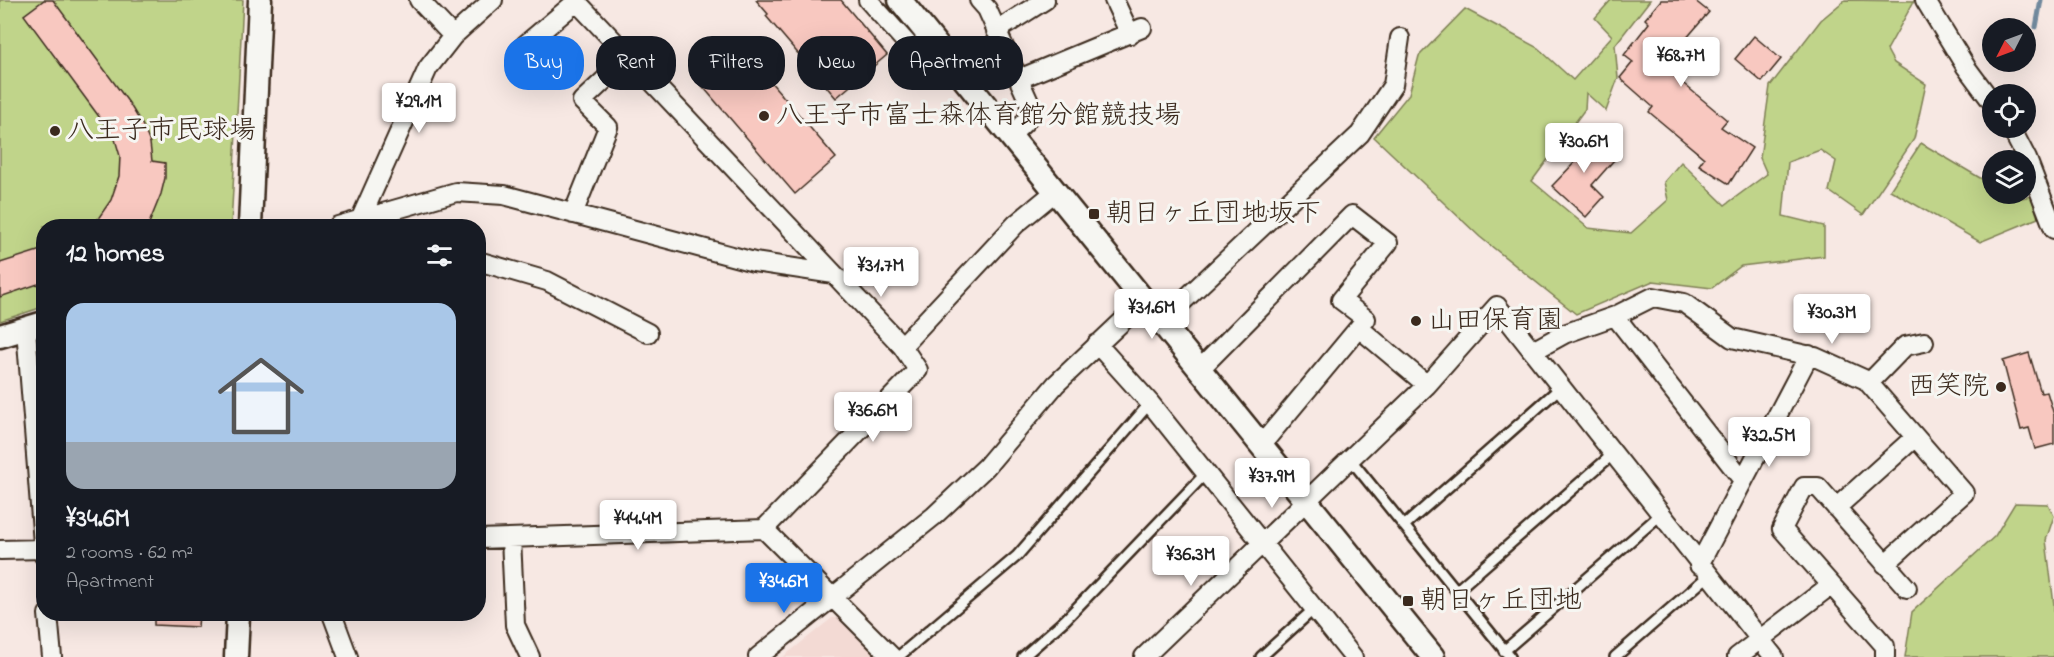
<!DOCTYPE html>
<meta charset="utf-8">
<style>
body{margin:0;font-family:"Indie Flower","Klee One",sans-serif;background:#242831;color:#f1f3f6;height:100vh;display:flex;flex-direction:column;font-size:22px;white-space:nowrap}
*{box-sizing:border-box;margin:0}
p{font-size:20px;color:#9ea1a6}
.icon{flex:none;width:33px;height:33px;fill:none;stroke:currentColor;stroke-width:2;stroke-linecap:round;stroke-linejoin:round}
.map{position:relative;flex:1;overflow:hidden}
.side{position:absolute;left:36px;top:219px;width:450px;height:402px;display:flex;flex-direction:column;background:#171b24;border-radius:24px;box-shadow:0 6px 24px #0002}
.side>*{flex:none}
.banner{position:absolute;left:504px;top:36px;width:570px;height:54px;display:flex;gap:12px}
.needle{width:39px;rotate:228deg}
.tools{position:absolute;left:1982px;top:18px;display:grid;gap:12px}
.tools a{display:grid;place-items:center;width:54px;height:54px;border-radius:50%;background:#171b24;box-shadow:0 6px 24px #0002;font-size:30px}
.price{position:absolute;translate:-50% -51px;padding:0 14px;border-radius:6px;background:#fff;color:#222;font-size:20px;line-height:39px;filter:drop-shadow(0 2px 3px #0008)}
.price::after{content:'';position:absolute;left:50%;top:36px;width:18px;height:14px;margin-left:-9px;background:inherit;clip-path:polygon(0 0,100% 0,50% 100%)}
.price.current{background:#1a73e8;color:#fff}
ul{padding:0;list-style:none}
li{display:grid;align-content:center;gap:12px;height:318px;padding:0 30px}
li span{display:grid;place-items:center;height:186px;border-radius:18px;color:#555}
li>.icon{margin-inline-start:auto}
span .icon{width:108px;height:108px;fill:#fffc;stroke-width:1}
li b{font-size:26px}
h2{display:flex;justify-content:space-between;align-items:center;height:72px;padding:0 30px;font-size:26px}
.chip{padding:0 21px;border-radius:24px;background:#171b24;box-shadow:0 6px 24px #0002;font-size:21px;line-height:54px}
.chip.current{background:#1a73e8;color:#fff}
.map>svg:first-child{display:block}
</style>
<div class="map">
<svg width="2054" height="657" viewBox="0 0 2054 657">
<rect width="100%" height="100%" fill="#f7e8e3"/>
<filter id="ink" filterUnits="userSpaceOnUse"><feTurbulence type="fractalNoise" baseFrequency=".0167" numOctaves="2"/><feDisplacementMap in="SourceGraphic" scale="12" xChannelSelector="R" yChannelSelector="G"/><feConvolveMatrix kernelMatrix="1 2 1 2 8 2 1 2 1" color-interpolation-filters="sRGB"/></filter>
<g filter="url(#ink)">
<!-- built -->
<path fill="#f3dad4" d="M841,617l41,40h-99l49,-39z"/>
<!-- green -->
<path fill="#c0d48a" stroke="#7e7f54" stroke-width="1.5" d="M0,0h243l-12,226h-187l-1,81 -43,14z
M1611,0h39l-35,45 3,33 -12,33 -20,-18 -1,16 -53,72 56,47 43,5 37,-33 -4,-18 17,-20 44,43 42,-31 -7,-16 10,-72 51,-66 24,-20 69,1 -27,49 7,13 32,21 -12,55 -51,76 -34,-24 7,-30 -16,-11 -32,12 -5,54 41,10v30l-83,10 -29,22 -59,-7 -77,33 -96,-77 -106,-100 35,-43 10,-38 46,-47 73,39 35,32 39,-44 -17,-18z
M1921,143l71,42v9h15l10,5 14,-3 7,22 -58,24 -90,-52z
M2015,503l33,1 6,12 -8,24 8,65v52h-149l7,-45 83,-76z"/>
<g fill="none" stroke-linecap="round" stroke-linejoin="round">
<!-- stream -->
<path stroke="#71899d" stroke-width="5" d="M2036,27l5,-27"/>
</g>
<!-- building -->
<path fill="#f8c8c0" stroke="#3b2a1e" stroke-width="1.5" d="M44,0h9l76,103 14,23 7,17 2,18 13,2v15l-4,16 -13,32h-55l18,-26 8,-24 1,-20 -5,-17 -12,-17 -79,-107z
M756,0h85l46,55 -51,43 -70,-82 2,-2z
M1661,0h33l15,12 -42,49 16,14 -4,5 48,40 -6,7 31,21 -23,36 -30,-19 5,-7 -55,-46 4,-5 -33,-29 13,-16 -9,-7 25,-32 -4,-4z
M1754,36l27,23 -19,23 -27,-23z
M733,38l103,120 -41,36 -103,-120z
M1582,131l32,29 -22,25 12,12 -18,20 -34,-31 24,-25 -12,-10z
M44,249v33l-44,15v-34z
M2029,353l12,40 6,-1 7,23v29l-19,5 -6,-21 -8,2 -18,-69z
M154,614h45l-1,13 -44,-2z"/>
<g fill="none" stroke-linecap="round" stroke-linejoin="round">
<!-- service casing -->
<g stroke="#3b2a1e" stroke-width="14">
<path id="service" d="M1351,460l159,197
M1404,526l157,-139
M1456,591l157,-137
M1504,651l156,-136
M898,657l119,-101 133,-153
M1023,657l43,-38 139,-145
M1261,657l54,-49
M1615,657l93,-81"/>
</g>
<!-- minor casing -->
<g stroke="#3b2a1e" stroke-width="22">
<path id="minor" d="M419,0l34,36
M868,0l53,59 16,-13
M979,0l8,9 42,93c4,17 -7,23 -19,33
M1114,0l16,34
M1925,0l41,67 26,35
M996,31l49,-31
M521,62l4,-17 51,-43
M1019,79l123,-51
M2011,128l16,31 27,70
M573,214l35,-87 -26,-26 47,-44
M361,218l67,-150 25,-32 40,-36
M338,226l118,-34 48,3 250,67 80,12
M478,261l69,20 101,52
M1615,316l127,163
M1162,321l198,-187 33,-49 7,-47
M1359,328l68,57
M26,329l18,227
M1097,344l53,59 203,254
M902,346l114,-122 40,-33
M1533,351l31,-17 51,-18 38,-19 31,6 48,35 83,19 51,23 98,113 -79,71
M1201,368l151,-153 36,28 -47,57 25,19 -104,125
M1869,383l36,-37 19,-4
M1836,508l79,-71
M764,529l128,128
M511,538l4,87 15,32
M478,539l286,-10 154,-159 -16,-24 -327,-346
M0,550l44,-1
M1699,565l110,-210
M48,614l4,43
M332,614l16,43
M758,657l176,-141 52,-49 70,-83 89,-84
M1144,657l283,-272 70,-79 277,351
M1737,657l94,-72
M1885,657v-11l-103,-117 22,-42h14l89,101"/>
</g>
<!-- tertiary casing -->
<g stroke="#3b2a1e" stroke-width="27">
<path id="tertiary" d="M900,0l533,657
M250,226l10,-226
M0,336l44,-13
M236,657l2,-43"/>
</g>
<!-- service -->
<use href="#service" stroke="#f6f6f2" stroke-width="9"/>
<!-- minor -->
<use href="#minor" stroke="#f6f6f2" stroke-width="18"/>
<!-- tertiary -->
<use href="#tertiary" stroke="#f6f6f2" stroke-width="22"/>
</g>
</g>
<!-- markers -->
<g fill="#3b2a1e" stroke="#f6f6f2" stroke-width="2">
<circle cx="764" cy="116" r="6"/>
<circle cx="55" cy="131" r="6"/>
<rect x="1088" y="208" width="12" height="12" rx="3"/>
<circle cx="1416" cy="321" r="6"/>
<circle cx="2001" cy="387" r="6"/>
<rect x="1402" y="595" width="12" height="12" rx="3"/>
</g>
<g text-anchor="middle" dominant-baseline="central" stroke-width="6" stroke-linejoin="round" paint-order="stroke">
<!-- poi labels -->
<g font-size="27" fill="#3b2a1e" stroke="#f6f6f2" text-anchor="start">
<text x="776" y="116">八王子市富士森体育館分館競技場</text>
<text x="67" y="131">八王子市民球場</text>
<text x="1106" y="214">朝日ヶ丘団地坂下</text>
<text x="1428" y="321">山田保育園</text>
<text x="1989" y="387" text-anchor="end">西笑院</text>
<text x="1420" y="601">朝日ヶ丘団地</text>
</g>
</g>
</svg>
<div class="tools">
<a><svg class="needle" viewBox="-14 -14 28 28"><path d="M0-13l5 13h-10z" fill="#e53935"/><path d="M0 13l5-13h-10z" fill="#9ea1a6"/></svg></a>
<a><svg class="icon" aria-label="locate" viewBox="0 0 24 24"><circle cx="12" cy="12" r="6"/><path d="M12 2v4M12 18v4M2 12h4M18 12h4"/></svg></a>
<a><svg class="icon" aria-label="layers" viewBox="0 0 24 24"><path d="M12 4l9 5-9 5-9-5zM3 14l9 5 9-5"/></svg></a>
</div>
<b class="price" style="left:1681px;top:88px">¥68.7M</b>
<b class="price" style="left:419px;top:134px">¥29.1M</b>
<b class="price" style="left:1584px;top:174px">¥30.6M</b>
<b class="price" style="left:881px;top:298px">¥31.7M</b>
<b class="price" style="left:1152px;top:340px">¥31.6M</b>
<b class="price" style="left:1832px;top:345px">¥30.3M</b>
<b class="price" style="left:873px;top:443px">¥36.6M</b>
<b class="price" style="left:1769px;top:468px">¥32.5M</b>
<b class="price" style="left:1272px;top:509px">¥37.9M</b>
<b class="price" style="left:638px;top:551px">¥44.4M</b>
<b class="price" style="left:1191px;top:587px">¥36.3M</b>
<b class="price current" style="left:784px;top:614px">¥34.6M</b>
<div class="banner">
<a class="chip current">Buy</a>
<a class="chip">Rent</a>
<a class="chip">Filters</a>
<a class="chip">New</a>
<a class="chip">Apartment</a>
</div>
<section class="side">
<h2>12 homes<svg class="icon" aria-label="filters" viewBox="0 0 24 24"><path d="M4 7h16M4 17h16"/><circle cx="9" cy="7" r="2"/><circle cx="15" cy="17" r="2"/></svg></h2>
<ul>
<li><span style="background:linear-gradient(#a9c7e8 75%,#9aa5b1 0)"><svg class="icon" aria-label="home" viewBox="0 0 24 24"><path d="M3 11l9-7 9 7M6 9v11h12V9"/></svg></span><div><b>¥34.6M</b><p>2 rooms · 62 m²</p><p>Apartment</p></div></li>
</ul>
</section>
</div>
